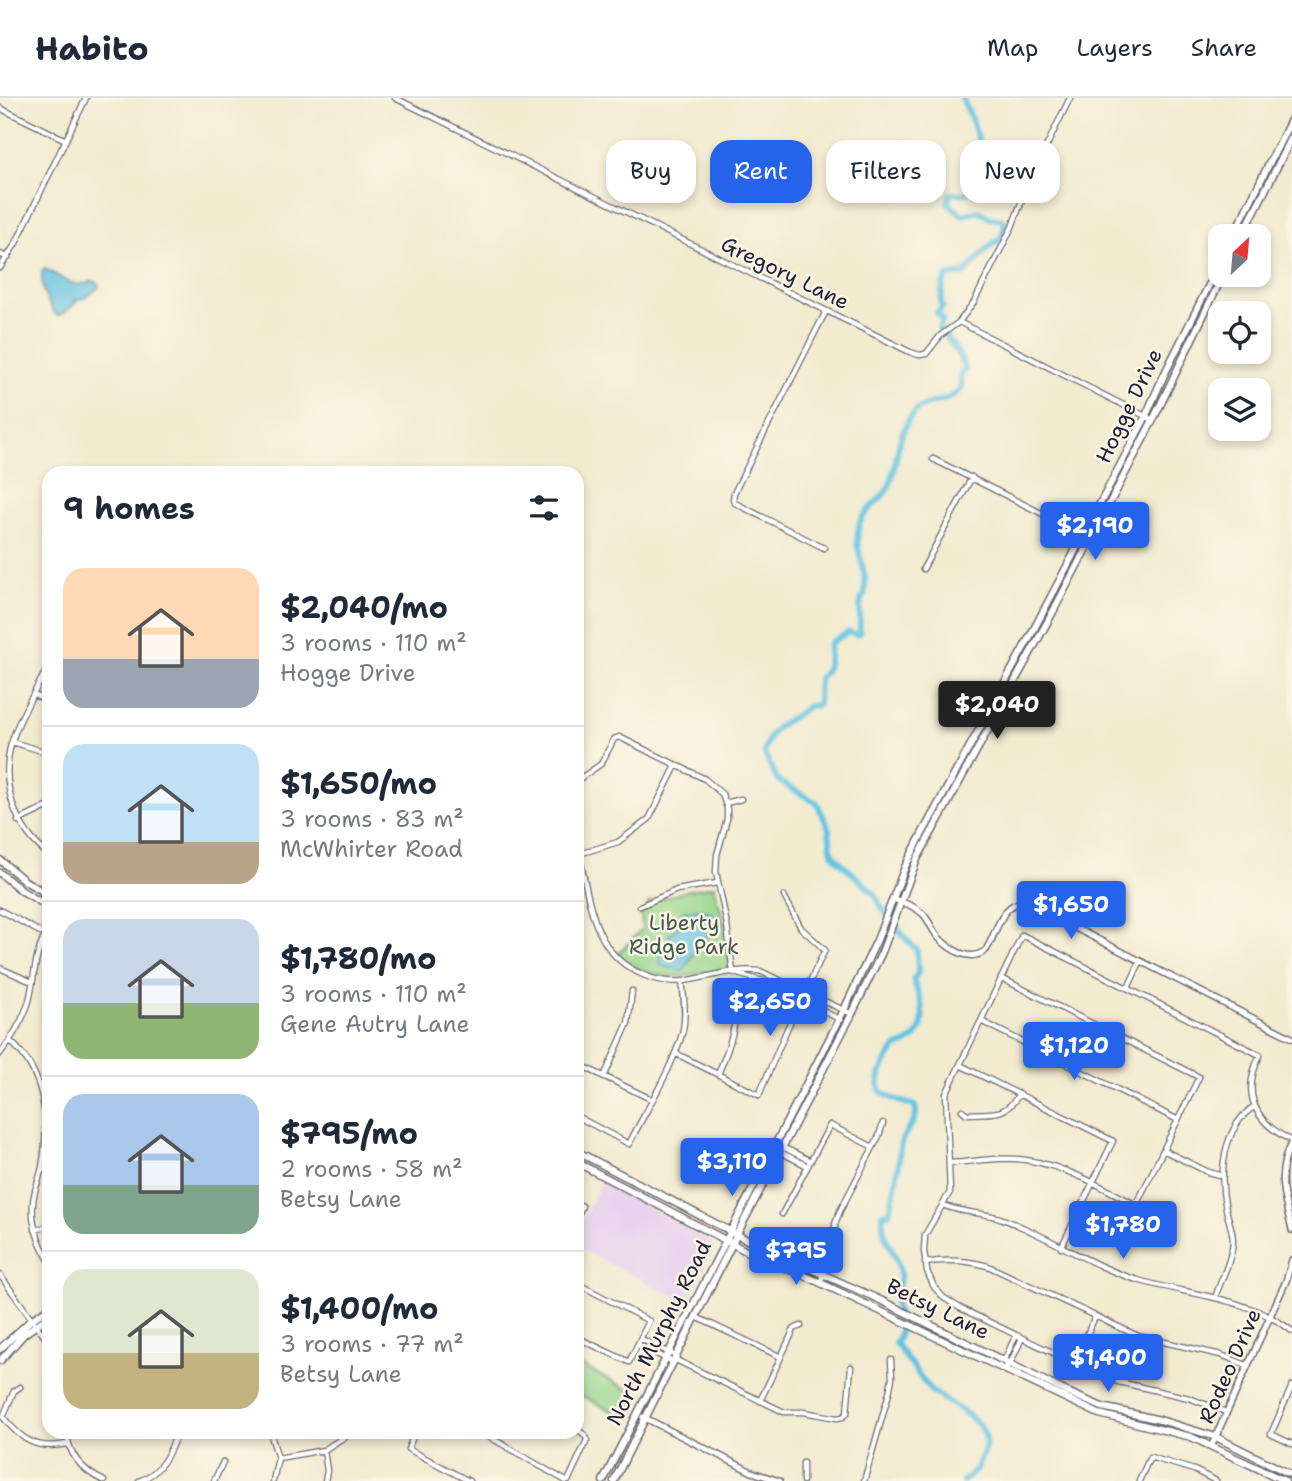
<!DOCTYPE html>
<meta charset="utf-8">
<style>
body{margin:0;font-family:"Shantell Sans",sans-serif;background:#f2f2f3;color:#1f2937;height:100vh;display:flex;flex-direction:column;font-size:26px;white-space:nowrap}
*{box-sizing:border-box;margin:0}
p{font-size:23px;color:#747a83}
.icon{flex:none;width:38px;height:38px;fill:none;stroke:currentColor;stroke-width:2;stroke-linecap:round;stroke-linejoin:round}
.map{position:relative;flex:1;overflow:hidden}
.sheet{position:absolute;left:42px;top:368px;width:542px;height:973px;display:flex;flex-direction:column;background:#fff;border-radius:21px;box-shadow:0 4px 10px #0003}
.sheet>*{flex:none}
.top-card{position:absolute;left:606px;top:42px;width:581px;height:63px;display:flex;gap:14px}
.needle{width:46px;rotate:26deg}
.buttons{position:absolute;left:1208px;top:126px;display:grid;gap:14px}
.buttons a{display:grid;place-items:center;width:63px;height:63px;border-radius:14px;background:#fff;box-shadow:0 4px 10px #0003;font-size:35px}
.price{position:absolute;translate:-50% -60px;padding:0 16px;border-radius:7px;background:#2563eb;color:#fff;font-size:23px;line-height:46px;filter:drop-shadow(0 2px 4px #0008)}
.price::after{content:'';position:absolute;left:50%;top:42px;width:21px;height:16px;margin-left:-10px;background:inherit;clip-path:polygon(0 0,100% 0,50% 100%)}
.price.selected{background:#222;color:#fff}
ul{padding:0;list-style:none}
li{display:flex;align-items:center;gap:21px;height:175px;padding:0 21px}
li+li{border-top:2px solid #e0e1e3}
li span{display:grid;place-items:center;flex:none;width:196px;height:140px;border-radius:21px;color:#555}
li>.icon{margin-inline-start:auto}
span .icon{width:84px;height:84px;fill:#fffc;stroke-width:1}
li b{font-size:30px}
h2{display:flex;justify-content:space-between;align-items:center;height:84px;padding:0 21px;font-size:30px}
.chip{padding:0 24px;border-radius:21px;background:#fff;box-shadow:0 4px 10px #0003;font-size:24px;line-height:63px}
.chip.selected{background:#2563eb;color:#fff}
header{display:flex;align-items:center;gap:42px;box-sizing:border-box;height:98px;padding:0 35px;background:#fff;border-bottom:2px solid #e0e1e3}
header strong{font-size:33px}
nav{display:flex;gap:38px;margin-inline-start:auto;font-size:24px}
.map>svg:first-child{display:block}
</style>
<header>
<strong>Habito</strong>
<nav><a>Map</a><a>Layers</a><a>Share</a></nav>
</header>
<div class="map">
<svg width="1292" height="1383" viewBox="0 0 1292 1383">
<rect width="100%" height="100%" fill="#fcf5e5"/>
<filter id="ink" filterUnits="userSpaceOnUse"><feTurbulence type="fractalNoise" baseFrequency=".0143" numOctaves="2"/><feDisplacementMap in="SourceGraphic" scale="14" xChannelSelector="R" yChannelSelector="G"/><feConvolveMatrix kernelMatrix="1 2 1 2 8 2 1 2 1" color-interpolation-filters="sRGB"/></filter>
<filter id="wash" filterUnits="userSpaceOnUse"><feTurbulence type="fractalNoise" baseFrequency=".00686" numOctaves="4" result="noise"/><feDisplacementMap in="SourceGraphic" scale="28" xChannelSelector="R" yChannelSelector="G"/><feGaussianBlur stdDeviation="1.57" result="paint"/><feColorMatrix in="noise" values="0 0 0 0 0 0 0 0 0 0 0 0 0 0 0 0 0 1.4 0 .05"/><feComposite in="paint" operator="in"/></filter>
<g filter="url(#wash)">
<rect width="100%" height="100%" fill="#f2ebd0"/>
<!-- built -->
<path fill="#e7d2ef" d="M603,1081l24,17 85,46 2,4 -27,57 -109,-55v-19z"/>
<!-- green -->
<path fill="#95d58b" stroke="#5c7c63" stroke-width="2" d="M714,788l11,41 5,41c-43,8 -76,19 -112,-14l24,-25 -1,-16 6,-4 1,-6 41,-13z
M578,1266l61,31 -12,24 -49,-25z"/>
<!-- water -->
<path fill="#64c4e2" stroke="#43738e" stroke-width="2" d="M45,171c18,9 29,21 48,12l5,2 1,4 -14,11 -10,2 1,3 -12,10 -7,3c-11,-14 -16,-27 -15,-45z
M695,811l13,2 6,4 -8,25 -9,7 -14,24 -22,-5 -2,-7 11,-25 6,-4 4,-11v-3l4,-6 8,1z"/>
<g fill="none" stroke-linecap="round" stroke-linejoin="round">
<!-- river -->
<path stroke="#64c4e2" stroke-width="6" d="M962,0c11,21 35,82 4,95 -5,2 -11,0 -16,1l-2,9 14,12 17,-4 11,7 13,2 2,3 -3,14 -13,10 -25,27 -16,2 -5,8 -2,21 2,2 -6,6 6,7 -4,8c11,13 21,25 26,42l-4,4v14c-12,18 -37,10 -49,27 -15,20 -14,43 -21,66 -4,17 -25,25 -31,42 -9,25 8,43 5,68 -1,6 -2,4 -4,10 -2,10 -1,22 -1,32l-3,2 -8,-3 -19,11c-2,13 1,27 -11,35l-1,27 -10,1c-20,18 -36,15 -44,46l13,28 40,23 12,26 2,19 4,9 40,37 7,14 24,31 11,11 1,23 -5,7c12,27 19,58 -17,67 -7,10 -26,36 -13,46 8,7 23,10 32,13 5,16 -9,21 -13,35 -4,9 -2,19 -4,28 -3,14 -4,30 -9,44l-6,1c-3,26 14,37 17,58 2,10 -6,18 -5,28 1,14 11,29 0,43l36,48 37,24 11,10 6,9 1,12 -10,24 -13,11"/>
</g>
</g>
<g filter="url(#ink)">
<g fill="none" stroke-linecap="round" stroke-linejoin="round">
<!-- minor casing -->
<g stroke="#6b686f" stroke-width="7">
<path id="minor" d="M395,0l515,254 9,3 7,-1 15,-19 18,-13 194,98
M0,10l66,32
M0,156l8,4
M0,170l16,-25 70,-145
M959,224l15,-20 38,-75 17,-45 41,-84
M933,361l152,76
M824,450l-89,-45 -2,-4 1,-6 92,-182
M923,471l49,-92
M49,567c-13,25 -30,52 -38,79 -11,41 4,85 38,111
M34,597l15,7
M12,644l37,11
M578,682l23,-16 13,-25 5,-2 86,42 17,15 5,14v11l-10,36 -1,17 11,53 6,47
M726,705l15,-4
M18,723l31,-15
M578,752c11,45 13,100 59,122 15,8 30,11 47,9 26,-4 51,-13 76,-10l92,43
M579,756l39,-12 31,-23 27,-53
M640,808l37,-16 40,-7
M0,812l49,27
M0,870l32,14
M734,875l32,9 75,38
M1001,880l198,99 -76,155
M1128,890l12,-26
M981,923l197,99
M10,943c36,31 40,82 32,126 -2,12 -9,24 -9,37 -2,20 6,39 16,56
M675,955l84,42 28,-66 38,-79 -24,-22 -17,-32
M0,956c12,-16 23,-33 29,-53 7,-29 4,-45 20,-73
M578,966l73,35
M960,967l153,76 -52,107
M718,976c12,-28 20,-52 19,-83
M604,979l24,-54 4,-32
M962,1012l5,4c25,-2 38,4 52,-20
M578,1019l51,27c16,-32 46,-80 54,-114 3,-16 1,-33 -1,-49
M776,1046l35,17
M774,1051l34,17
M1163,1052l45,22 15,4
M949,1065c25,-1 53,-7 77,-3 49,7 100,41 144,63v4
M42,1071l7,2
M578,1106l4,2 -4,9
M943,1107c17,8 38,7 57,13 48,17 91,49 141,63 50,14 109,17 151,50
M782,1116l48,-89 43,22
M35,1132l14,-4
M925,1165c22,-4 41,-3 63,3l150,70 83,19 26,10
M0,1177l49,68
M820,1185l14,-38 1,-21 5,-13 39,-75 4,-13
M578,1186l71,37 -20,41 -51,-24
M1215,1200c6,-19 17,-38 18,-57 0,-11 -5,-21 -7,-32 -8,-34 -3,-83 29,-103
M696,1219l85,40 -21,44
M641,1241l35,17
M639,1247l34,17
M781,1259l13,-28 7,-3
M674,1261l110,53h20l33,6 6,-1 4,-4 4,-46
M1004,1263l12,-26
M1074,1264l21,-45
M1004,1271l6,-5 12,-26
M1292,1288l-21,48 21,10
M20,1289l-6,4 -11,26c19,24 34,33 64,27
M1226,1314l-37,-14 -79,-18 -150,-72 -16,-10 -10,-11 -7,-16 -3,-20 1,-16 25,-43 -4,-98 76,-159 238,120c-19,39 -6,67 32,86
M67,1334c1,24 16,39 37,49
M270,1334l8,26 -5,23
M415,1334l-7,17 61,32
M481,1334l85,49
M324,1352l3,21 -2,10
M278,1360l46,-8 28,-18
M139,1383c22,-8 31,-28 38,-49
M214,1383l9,-19
M568,1383l19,-41 -2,-5 -7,-5
M803,1383v-18
M864,1383l25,-88 3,-15 -1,-18
M1139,1383l11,-24 44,13 22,11"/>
</g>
<!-- tertiary casing -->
<g stroke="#6b686f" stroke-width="8">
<path id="tertiary" d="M893,801c10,3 22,7 30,15 6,6 9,16 15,23 12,13 33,26 48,13 11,-17 16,-51 40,-47l266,135
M1292,1043c-17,34 -8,55 0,89
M643,1319l109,55 27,9
M1212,1347l74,-164 6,-21"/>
</g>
<!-- secondary casing -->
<g stroke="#6b686f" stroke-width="9">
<path id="secondary" d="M1233,138l59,-118
M1242,138l50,-99
M0,762l25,21 24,14
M0,775l22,18 27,16
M578,1054l175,91 125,56 189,93 35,15 58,13 56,17 76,38
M578,1065l170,89 60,25 257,121 34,16 92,23 94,44
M0,1251l31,-29 18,-12
M0,1263l24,-27 25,-18
M603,1383l241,-471 33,-70 28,-73 17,-33 112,-205 110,-209 19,-43 57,-114
M614,1383l118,-237 120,-230 30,-62 35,-93 137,-249 99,-190 70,-145"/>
</g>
<!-- minor -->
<use href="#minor" stroke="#fff" stroke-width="4.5"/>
<!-- tertiary -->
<use href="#tertiary" stroke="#fff" stroke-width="5"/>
<!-- secondary -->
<use href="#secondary" stroke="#fff" stroke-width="6"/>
</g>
</g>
<g text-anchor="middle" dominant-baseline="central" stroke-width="5" stroke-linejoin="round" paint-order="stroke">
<!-- street labels -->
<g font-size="21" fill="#22223b" stroke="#fcf5e5">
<text transform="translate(785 175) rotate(26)">Gregory Lane</text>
<text transform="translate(1129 308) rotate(-64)">Hogge Drive</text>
<text transform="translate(938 1211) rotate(26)">Betsy Lane</text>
<text transform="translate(659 1235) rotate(-63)">North Murphy Road</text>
<text transform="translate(1230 1268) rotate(-66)">Rodeo Drive</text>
</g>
<!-- park labels -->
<g font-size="21" fill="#445853" stroke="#fcf5e5">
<text x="684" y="825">Liberty<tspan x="684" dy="24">Ridge Park</tspan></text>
</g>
</g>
</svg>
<div class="buttons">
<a><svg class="needle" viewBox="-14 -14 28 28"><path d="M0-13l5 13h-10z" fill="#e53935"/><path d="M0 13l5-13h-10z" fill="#747a83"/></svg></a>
<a><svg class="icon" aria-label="locate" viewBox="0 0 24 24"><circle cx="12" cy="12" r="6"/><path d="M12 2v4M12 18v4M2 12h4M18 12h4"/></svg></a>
<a><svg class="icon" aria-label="layers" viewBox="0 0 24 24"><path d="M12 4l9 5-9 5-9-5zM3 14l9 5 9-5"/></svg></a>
</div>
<b class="price" style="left:1095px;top:464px">$2,190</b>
<b class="price selected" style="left:997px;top:643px">$2,040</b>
<b class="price" style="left:1071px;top:843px">$1,650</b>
<b class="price" style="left:770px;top:940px">$2,650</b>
<b class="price" style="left:1074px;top:984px">$1,120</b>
<b class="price" style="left:732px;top:1100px">$3,110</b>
<b class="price" style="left:1123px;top:1163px">$1,780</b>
<b class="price" style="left:796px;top:1189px">$795</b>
<b class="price" style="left:1108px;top:1296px">$1,400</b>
<div class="top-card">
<a class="chip">Buy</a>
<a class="chip selected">Rent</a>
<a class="chip">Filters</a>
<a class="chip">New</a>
</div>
<section class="sheet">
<h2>9 homes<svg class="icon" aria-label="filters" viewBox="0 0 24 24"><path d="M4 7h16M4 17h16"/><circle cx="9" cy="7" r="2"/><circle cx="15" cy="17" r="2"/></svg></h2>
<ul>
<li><span style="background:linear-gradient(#ffd9b3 65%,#9aa5b1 0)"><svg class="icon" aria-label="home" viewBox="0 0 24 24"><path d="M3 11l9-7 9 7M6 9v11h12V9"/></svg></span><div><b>$2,040/mo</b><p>3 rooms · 110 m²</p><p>Hogge Drive</p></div></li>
<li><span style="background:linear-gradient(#bfe0f5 70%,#b9a48a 0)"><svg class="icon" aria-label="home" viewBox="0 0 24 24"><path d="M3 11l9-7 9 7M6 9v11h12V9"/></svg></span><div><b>$1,650/mo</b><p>3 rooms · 83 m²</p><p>McWhirter Road</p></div></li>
<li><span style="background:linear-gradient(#c9d6e8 60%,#8fb573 0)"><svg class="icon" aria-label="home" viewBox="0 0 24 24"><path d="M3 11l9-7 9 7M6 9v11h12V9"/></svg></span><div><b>$1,780/mo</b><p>3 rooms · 110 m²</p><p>Gene Autry Lane</p></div></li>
<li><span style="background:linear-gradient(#a9c7e8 65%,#7fa58c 0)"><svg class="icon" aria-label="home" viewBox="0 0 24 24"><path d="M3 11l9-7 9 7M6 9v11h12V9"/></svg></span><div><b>$795/mo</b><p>2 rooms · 58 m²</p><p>Betsy Lane</p></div></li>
<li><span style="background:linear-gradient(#dfe7d0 60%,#c2b280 0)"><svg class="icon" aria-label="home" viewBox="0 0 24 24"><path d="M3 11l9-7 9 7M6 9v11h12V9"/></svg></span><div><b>$1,400/mo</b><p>3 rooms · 77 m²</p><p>Betsy Lane</p></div></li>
</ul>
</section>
</div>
